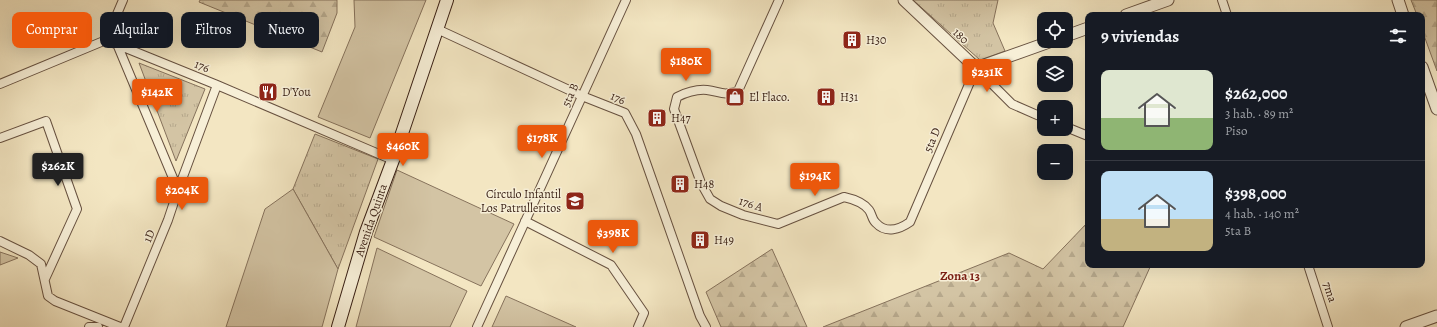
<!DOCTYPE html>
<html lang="es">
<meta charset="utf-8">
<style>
body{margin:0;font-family:Alegreya,serif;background:#20242c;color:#f1f3f6;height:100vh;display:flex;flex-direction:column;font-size:15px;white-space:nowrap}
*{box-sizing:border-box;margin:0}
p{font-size:13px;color:#9ea1a6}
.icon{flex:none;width:22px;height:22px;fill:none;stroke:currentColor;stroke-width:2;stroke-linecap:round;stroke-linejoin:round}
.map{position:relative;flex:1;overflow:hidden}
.details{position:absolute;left:1085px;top:12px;width:340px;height:256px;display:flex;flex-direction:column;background:#171b24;border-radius:8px;box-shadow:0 4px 16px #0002}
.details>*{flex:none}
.guide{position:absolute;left:12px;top:12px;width:380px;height:36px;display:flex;gap:8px}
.tools{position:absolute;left:1037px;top:12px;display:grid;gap:8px}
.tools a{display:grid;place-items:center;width:36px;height:36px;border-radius:8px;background:#171b24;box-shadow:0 4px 16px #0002;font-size:20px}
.price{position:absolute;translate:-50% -34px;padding:0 9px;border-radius:4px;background:#ea580c;color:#fff;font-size:13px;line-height:26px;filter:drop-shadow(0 1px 2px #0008)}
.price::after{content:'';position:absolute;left:50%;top:24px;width:12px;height:9px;margin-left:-6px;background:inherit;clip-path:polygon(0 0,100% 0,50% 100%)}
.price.selected{background:#222;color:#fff}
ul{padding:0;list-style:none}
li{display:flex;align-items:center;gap:12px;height:100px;padding:0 16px}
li+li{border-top:1px solid #363941}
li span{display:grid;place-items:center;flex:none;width:112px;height:80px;border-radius:8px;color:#555}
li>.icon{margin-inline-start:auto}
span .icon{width:48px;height:48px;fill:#fffc;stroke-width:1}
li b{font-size:17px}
h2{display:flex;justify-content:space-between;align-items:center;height:48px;padding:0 16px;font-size:17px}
.tag{padding:0 14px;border-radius:8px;background:#171b24;box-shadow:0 4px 16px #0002;font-size:14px;line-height:36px}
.tag.selected{background:#ea580c;color:#fff}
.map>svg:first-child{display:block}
</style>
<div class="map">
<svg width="1437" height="327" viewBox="0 0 1437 327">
<defs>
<pattern id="grass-tufts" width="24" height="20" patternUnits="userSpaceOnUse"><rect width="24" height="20" fill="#d3c4a4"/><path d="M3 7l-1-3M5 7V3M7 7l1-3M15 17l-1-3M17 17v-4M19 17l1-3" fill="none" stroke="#b6a88c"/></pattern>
<pattern id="forest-firs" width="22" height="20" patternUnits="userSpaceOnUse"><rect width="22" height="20" fill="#d3c4a4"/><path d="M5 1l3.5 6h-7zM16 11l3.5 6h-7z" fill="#b6a88c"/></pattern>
</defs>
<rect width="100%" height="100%" fill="#f3e6c2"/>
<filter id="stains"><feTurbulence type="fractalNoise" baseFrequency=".005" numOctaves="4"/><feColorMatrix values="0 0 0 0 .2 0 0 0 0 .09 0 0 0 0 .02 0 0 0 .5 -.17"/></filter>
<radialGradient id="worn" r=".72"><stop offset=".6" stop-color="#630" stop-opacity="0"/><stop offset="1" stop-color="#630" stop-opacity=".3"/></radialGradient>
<!-- grass -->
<path fill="url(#grass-tufts)" stroke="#86725c" d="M913,0h85l-5,23 12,28 -25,9z
M139,63l66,26 -29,72z
M315,134l63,25 -40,110 -45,-80z
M0,252l18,6 -18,7z"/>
<!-- forest -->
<path fill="url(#forest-firs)" stroke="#86725c" d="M200,0h137v13l-15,39 -123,-50z
M1411,0h26v71l-15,-41v-15h-5z
M1088,222v43h63l-28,62h-300l186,-74 34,16z
M772,249l35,78h-86l-15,-35z"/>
<!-- garden -->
<path fill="#d3c4a4" stroke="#86725c" d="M354,0h72l-56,138 -52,-21 37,-90z
M397,170l117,54 -33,62 -107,-49z
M293,189l45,80 -16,58h-96l39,-118z
M377,248l90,43 -17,36h-94z
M506,296l70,31h-84z"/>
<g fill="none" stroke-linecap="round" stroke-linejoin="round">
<!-- minor casing -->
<g stroke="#675140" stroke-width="10">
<path id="minor" d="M779,0l-41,91c-15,5 -17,1 -31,-1 -11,-1 -20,2 -30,7l-3,12 27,74 9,16 11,7 22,9 35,9 66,-27c9,2 19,5 25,13 3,4 3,10 7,13 10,11 24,6 34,-1l66,-154 36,36 32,14
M1222,0l5,15
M437,29l145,67 43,17 11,21 64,182 6,11
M106,40l17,-40
M117,44l61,146
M0,84l106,-44 111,45 176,75
M1066,127l22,9
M0,138l46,-17 31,88 -32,70
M525,221l86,44 33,48 -6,14
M0,241l29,14 12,9 7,32 7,5 65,26
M1308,265l20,62
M89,327h9
M124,327l44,-107 10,-30 39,-105
M477,327l149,-327"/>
</g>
<!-- tertiary casing -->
<g stroke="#675140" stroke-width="13">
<path id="tertiary" d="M904,0l72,68 76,-27
M1398,0l5,15
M1126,15l42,-15
M1066,36l22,-8
M1422,67l15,42
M1406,327l31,-11"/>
</g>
<!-- secondary casing -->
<g stroke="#381f14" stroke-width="14">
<path id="secondary" d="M338,327l28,-95 27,-72 54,-160"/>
</g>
<!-- minor -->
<use href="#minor" stroke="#f7efd7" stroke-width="8"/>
<!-- tertiary -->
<use href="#tertiary" stroke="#f7efd7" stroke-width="11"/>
<!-- secondary -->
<use href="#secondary" stroke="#f7efd7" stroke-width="12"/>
</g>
<!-- icons -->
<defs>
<g id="building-square" transform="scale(1)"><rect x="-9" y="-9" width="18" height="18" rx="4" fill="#8f2418" stroke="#f7efd7"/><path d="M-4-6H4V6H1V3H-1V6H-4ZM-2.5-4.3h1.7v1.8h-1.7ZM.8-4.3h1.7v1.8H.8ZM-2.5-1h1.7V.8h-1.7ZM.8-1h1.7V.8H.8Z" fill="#fff"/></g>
<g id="restaurant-square" transform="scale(1)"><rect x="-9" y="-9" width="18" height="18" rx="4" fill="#8f2418" stroke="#f7efd7"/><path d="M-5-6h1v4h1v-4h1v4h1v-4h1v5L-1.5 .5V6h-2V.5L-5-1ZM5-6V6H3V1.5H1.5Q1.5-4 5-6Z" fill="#fff"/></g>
<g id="shop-square" transform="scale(1)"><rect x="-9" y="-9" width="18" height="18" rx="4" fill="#8f2418" stroke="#f7efd7"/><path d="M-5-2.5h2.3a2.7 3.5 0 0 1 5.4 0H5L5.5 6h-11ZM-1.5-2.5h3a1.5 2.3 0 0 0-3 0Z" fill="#fff"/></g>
<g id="school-square" transform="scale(1)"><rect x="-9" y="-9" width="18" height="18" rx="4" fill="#8f2418" stroke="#f7efd7"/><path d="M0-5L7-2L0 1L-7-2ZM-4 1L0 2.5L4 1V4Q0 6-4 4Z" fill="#fff"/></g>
</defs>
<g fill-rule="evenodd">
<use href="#building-square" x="852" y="40"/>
<use href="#restaurant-square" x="268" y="92"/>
<use href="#shop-square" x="735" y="97"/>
<use href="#building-square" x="826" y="97"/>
<use href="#building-square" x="657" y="118"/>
<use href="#building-square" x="680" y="184"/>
<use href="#school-square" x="575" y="201"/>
<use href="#building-square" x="700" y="240"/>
</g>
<g text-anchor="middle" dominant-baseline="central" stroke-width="3" stroke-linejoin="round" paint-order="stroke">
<!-- street labels -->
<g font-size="12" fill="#381f14" stroke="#f7efd7">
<text transform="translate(961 36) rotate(43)">180</text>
<text transform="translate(202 66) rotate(22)">176</text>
<text transform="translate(570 95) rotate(-66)">5ta B</text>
<text transform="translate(618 98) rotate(23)">176</text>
<text transform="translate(932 140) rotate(-67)">5ta D</text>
<text transform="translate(751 204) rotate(18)">176 A</text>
<text transform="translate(371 220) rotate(-71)">Avenida Quinta</text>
<text transform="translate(149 236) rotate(-67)">1D</text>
<text transform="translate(1330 292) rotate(72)">7ma</text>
</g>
<!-- poi labels -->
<g font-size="12" fill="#381f14" stroke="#f7efd7" text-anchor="start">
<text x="866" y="40">H30</text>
<text x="282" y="92">D'You</text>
<text x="749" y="97">El Flaco.</text>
<text x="840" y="97">H31</text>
<text x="671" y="118">H47</text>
<text x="694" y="184">H48</text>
<text x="561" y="194" text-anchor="end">Círculo Infantil<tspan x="561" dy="14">Los Patrulleritos</tspan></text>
<text x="714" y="240">H49</text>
</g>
<!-- neighbourhood labels -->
<g font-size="13" font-weight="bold" fill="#7a1f14" stroke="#f7efd7">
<text x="960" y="275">Zona 13</text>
</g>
</g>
<rect width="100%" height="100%" filter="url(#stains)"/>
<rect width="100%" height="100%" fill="url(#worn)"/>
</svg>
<div class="tools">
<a><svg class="icon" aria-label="locate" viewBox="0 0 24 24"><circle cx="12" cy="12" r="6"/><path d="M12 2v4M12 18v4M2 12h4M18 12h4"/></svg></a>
<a><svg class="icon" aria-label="layers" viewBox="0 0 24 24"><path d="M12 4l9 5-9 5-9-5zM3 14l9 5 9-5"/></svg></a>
<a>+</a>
<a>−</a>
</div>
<b class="price" style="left:686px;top:82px">$180K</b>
<b class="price" style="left:987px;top:93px">$231K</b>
<b class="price" style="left:157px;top:113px">$142K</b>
<b class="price" style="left:542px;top:159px">$178K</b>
<b class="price" style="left:403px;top:167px">$460K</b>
<b class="price selected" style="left:58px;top:187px">$262K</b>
<b class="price" style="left:815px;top:197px">$194K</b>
<b class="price" style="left:182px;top:211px">$204K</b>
<b class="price" style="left:613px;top:254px">$398K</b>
<div class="guide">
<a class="tag selected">Comprar</a>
<a class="tag">Alquilar</a>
<a class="tag">Filtros</a>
<a class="tag">Nuevo</a>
</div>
<section class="details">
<h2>9 viviendas<svg class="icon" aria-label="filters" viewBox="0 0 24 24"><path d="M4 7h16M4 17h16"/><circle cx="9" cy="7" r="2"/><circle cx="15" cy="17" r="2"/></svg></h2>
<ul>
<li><span style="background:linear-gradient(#dfe7d0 60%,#8fb573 0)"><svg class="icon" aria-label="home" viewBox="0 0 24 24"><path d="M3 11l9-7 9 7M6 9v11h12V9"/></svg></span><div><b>$262,000</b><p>3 hab. · 89 m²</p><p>Piso</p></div></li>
<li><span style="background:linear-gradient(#bfe0f5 60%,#c2b280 0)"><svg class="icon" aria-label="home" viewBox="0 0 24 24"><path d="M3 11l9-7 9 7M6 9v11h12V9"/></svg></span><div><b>$398,000</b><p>4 hab. · 140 m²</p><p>5ta B</p></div></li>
</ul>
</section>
</div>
